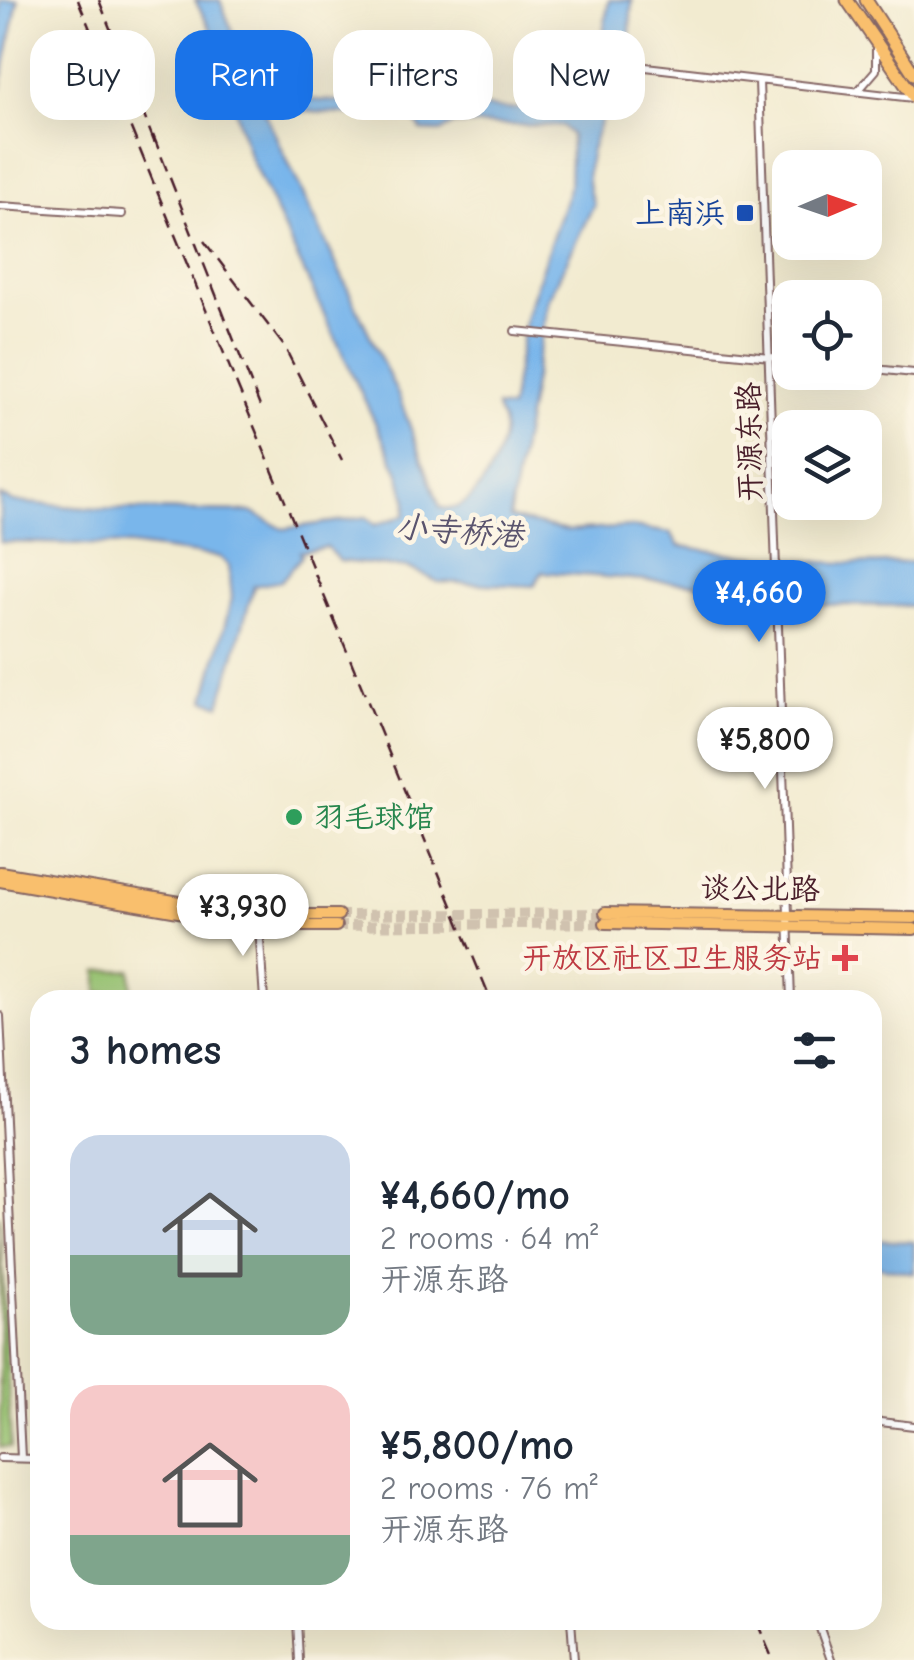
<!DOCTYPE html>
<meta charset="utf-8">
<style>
body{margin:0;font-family:"Comic Neue","LXGW WenKai TC",sans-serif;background:#f6f6f7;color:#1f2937;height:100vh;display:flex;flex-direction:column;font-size:38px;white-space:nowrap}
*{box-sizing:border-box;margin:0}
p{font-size:32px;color:#747a83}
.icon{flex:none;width:55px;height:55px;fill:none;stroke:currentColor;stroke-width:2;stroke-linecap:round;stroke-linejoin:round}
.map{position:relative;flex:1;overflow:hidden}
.details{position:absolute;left:30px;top:990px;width:852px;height:640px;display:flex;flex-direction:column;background:#fff;border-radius:30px;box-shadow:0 10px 40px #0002}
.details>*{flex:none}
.guide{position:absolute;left:30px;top:30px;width:855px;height:90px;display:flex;gap:20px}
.needle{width:65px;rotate:88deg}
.fabs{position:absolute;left:772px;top:150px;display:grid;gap:20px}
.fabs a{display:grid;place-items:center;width:110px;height:110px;border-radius:20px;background:#fff;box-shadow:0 10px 40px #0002;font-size:50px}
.price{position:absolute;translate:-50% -85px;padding:0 22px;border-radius:35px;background:#fff;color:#222;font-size:32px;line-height:65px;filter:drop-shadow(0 2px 5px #0008)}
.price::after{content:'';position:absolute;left:50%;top:60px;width:30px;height:22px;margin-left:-15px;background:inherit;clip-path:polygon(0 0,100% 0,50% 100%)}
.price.current{background:#1a73e8;color:#fff}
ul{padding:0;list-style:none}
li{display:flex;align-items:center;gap:30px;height:250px;padding:0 40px}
li span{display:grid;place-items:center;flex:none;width:280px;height:200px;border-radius:30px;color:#555}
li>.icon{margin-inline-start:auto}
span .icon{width:120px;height:120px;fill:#fffc;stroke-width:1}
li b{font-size:42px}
h2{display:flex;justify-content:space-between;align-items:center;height:120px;padding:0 40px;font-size:42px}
.tag{padding:0 35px;border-radius:30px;background:#fff;box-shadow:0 10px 40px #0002;font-size:35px;line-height:90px}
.tag.current{background:#1a73e8;color:#fff}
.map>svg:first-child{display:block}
</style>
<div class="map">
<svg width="914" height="1660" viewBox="0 0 914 1660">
<rect width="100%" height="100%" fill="#fcf5e5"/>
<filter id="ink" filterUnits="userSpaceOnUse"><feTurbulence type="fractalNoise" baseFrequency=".01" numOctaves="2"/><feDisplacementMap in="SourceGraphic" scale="20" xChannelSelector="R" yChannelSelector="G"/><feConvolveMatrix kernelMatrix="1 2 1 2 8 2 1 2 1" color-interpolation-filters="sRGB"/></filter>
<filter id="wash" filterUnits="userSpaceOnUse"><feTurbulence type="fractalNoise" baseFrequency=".0048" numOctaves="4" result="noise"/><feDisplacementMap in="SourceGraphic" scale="40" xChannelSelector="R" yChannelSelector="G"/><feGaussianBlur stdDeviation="2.25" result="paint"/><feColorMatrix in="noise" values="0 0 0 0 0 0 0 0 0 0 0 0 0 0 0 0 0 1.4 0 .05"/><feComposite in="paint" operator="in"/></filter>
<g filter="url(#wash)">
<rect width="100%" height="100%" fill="#f2ebd0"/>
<!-- green -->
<path fill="#97c471" stroke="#70724e" stroke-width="2.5" d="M131,970l1,22 -34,1v-22z
M0,1215l11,232h-11z"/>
<!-- water -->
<path fill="#79b6eb" stroke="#626a8b" stroke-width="2.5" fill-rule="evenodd" d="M0,0h18l-18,92z
M195,0h25l38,97 133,7 47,-2 68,7 70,-2 24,-57 9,-50h23c-2,18 -1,38 -5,55 -11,46 -56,101 -33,149l-46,96 -39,218 58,13 65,-4 39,6 8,13c78,12 156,21 235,16v44l-134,-2 -82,-20 -156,-12 -8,14 -96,-4 -29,-14 -70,-7 -12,-14 -27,5 2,4 -21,25 -27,5 -34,119 -15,-5 27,-102 -3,-32 -9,-9 -91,-12 -129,-3v-46l14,6 84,7 153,3 32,17 83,-12 9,8 30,-10 2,-13 -8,-29 -150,-318 -37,-123zM263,109l150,9 9,13 18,1 15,-8 108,2 8,9 -2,53 -43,127 -16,94 -14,-2c0,5 4,9 6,14 7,25 -30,100 -62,86l-41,-110z
M873,1240l41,2v31l-41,-7z"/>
</g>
<g filter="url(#ink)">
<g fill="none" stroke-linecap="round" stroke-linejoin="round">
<!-- primary-tunnel -->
<path stroke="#d0c2af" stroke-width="10" stroke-dasharray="10 5" stroke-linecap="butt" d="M338,915l267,-2
M336,926l269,-3"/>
<!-- street casing -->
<g stroke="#856665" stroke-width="10">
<path id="street" d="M637,66l276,32
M759,81l32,919
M858,91l18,-21v-24
M0,206l122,8
M515,331l275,28
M865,368l49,5
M259,926l5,74
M0,1016l21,442
M872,1421l42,5
M0,1458l40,1
M297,1620l2,40
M571,1620l3,40
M817,1620l14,40"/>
</g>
<!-- primary casing -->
<g stroke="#856665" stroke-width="14">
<path id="primary" d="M0,872l258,43h80
M0,881l259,45h77
M605,913l309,5
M605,923l309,6"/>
</g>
<!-- highway casing -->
<g stroke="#856665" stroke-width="15">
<path id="highway" d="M847,0l67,97
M866,0l48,74"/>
</g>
<!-- street -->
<use href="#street" stroke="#fff" stroke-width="6"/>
<!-- primary -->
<use href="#primary" stroke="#f9bf6d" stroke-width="10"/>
<!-- highway -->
<use href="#highway" stroke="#f9bf6d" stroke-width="11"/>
<!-- rail -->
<path stroke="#4a1f2b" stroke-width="2.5" stroke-dasharray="15 8" stroke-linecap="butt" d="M78,0l413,1000
M99,0l58,149
M153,135l108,274
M204,241l80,105 58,114
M756,1620l17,40"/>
</g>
</g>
<!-- markers -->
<rect fill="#1a4fb4" stroke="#fcf5e5" stroke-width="4" x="735" y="203" width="20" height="20" rx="5"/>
<circle fill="#2e9e5b" stroke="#fcf5e5" stroke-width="4" cx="294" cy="817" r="10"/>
<path fill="#e0444e" stroke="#fcf5e5" stroke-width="4" d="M840 943h10v10h10v10h-10v10h-10v-10h-10v-10h10z"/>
<g text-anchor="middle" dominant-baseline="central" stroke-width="9" stroke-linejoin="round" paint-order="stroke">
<!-- transit labels -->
<g font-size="30" fill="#164399" stroke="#fcf5e5" text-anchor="end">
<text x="725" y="213">上南浜</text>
</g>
<!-- street labels -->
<g font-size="30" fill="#4a1f2b" stroke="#fcf5e5">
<text transform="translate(750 442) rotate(-91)">开源东路</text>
<text transform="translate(760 889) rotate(1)">谈公北路</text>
</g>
<!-- leisure labels -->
<g font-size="30" fill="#27864d" stroke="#fcf5e5" text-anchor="start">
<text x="314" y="817">羽毛球馆</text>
</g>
<!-- health labels -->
<g font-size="30" fill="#be3a42" stroke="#fcf5e5" text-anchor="end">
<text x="822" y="958">开放区社区卫生服务站</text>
</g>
<!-- water labels -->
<g font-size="32" font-style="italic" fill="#5a546e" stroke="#fcf5e5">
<text transform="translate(459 531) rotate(4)">小寺桥港</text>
</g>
</g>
</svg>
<div class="fabs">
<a><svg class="needle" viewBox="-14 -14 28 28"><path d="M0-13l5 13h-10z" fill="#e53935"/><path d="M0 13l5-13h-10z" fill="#747a83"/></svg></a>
<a><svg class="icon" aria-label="locate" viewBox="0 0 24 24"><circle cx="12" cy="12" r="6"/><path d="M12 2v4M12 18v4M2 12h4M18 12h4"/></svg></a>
<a><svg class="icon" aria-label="layers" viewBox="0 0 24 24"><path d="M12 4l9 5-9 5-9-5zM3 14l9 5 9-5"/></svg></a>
</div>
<b class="price current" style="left:759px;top:645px">¥4,660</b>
<b class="price" style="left:765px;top:792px">¥5,800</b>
<b class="price" style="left:243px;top:959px">¥3,930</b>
<div class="guide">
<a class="tag">Buy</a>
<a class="tag current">Rent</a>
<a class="tag">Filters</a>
<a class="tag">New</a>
</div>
<section class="details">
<h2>3 homes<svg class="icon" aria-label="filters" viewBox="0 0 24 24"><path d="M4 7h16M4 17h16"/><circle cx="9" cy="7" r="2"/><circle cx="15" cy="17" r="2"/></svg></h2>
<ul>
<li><span style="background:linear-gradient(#c9d6e8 60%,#7fa58c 0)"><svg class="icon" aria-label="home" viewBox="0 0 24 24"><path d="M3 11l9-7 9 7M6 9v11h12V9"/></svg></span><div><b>¥4,660/mo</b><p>2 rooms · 64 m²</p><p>开源东路</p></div></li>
<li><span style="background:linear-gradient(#f6c9c9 75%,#7fa58c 0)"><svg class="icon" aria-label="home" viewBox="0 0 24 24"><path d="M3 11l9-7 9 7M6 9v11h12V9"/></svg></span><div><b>¥5,800/mo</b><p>2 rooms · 76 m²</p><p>开源东路</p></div></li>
</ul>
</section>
</div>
